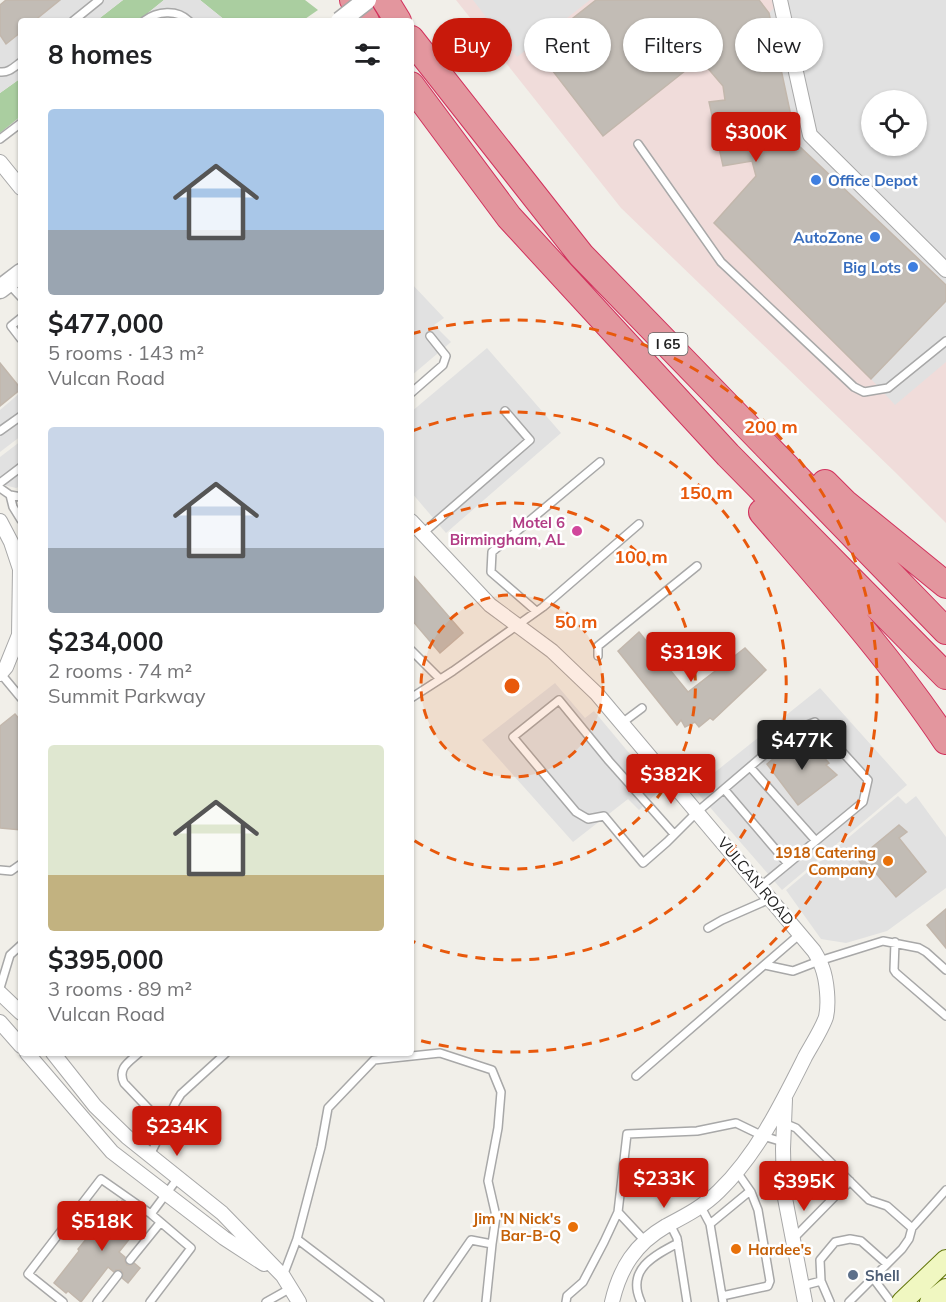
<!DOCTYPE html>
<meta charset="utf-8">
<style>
body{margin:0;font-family:Mulish,sans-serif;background:#f2f2f2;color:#202124;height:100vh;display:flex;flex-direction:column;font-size:22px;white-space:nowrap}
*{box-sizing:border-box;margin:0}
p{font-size:20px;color:#757577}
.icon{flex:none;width:33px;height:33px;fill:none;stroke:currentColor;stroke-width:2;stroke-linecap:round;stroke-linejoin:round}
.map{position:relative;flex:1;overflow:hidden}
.side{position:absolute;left:18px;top:18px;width:396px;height:1038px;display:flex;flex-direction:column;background:#fff;border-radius:6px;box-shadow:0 2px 4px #0004}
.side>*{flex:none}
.banner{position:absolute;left:432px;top:18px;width:423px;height:54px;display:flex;gap:12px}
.fabs{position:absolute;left:861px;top:90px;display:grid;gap:12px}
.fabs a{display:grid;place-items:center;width:66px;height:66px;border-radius:50%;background:#fff;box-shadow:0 2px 4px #0004;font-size:30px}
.price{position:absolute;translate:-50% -51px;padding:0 14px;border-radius:6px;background:#c8190b;color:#fff;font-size:20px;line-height:39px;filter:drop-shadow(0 2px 3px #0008)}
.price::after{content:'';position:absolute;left:50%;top:36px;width:18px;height:14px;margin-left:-9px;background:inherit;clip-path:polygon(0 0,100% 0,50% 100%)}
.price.selected{background:#222;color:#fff}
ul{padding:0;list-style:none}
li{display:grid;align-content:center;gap:12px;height:318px;padding:0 30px}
li span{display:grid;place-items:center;height:186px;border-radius:6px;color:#555}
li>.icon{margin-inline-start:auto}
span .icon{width:108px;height:108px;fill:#fffc;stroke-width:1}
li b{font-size:26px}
h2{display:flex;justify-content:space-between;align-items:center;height:72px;padding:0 30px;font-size:26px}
.chip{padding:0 21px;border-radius:27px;background:#fff;box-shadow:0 2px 4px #0004;font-size:21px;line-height:54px}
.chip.selected{background:#c8190b;color:#fff}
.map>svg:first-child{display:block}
</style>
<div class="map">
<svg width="946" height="1302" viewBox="0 0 946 1302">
<rect width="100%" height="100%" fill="#f1efe9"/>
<!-- commercial -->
<path fill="#f0dcda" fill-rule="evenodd" d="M456,0h490v523l-51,-51 -274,-264zM872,100h44v46h-44z"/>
<!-- forest -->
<path fill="#aacea0" d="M123,0h41l-26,21h-42z
M200,0h105l13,10 -16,11h-76z
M21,78v38l-21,17v-40z"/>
<!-- parking -->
<path fill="#e1e1e1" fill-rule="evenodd" d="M60,0h63l-27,21h-62z
M164,0h36l26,21h-88z
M473,0h117l-73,57z
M782,0h164v285l-149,-141 -28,-131zM872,100h44v46h-44z
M21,32v46l-21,15v-58l7,8z
M411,283l33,35 -10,7 17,17 -40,34z
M946,301v61l-51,43 -24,-26z
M487,348l74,85 -115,100 -35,-41v-80z
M21,392v44l-21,16v-42z
M21,441v45l-5,2 -16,-4v-27z
M555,683l30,35 9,-7 66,79 -21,20 -11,-11 -55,43 -91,-102z
M820,688l87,97 -125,105 -88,-101zM780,752l3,4h36l3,-2 7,9 -3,2 11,10 -39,30 -31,-41z
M898,796l8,8 10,-8 30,41v51l-59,43 -41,12 -25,-4 -35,-49zM899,825l7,7 -7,6 27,34 -30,25 -28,-33 -5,3 -5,-8z"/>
<!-- building -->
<path fill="#c2bcb5" stroke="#c2b7ac" stroke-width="1.5" d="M6,0h54l-26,21h-13v11l-15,12 -6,-9v-30z
M596,0h163l10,13 28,131 149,141v16l-75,78 -157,-156 42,-47 -4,-15 -29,5 -14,-64 16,-2 -2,-14 -23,-27 -97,77 -68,-88z
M0,363l21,26 -21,17z
M411,573l52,60 -23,20 -29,-34z
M639,632l49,60 57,-44 21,22 -53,50 -3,-2 -11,9 -4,-5 -10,5 -4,-7 -4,5 -59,-74z
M15,714l6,7v109l-21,-2v-102z
M805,739l14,17 2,-2 8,9 -3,2 11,10 -39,30 -31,-41 14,-12 2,4z
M899,825l8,7 -8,6 27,34 -30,25 -28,-33 -5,3 -5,-8z
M946,909v39l-19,-23z
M117,1201l3,3 2,-3 20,13 -3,5 4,3 -24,30 6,5v4l2,4h4l3,-2 6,5 -12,15 -6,-5 1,-5 -2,-3h-5l-2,2 -6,-5 -27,35 -13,-11 -2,2 -12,-10 25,-32 -1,-2z"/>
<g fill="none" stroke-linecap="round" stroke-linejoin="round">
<!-- service casing -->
<g stroke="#a8a8a8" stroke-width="10">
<path id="service" d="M73,21l26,-21
M144,21c13,-10 33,-12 45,0
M0,72c9,1 14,-5 21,-10
M0,139l21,-16
M638,144l83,118 133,125 10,5 24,-4 58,-47
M8,283l13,14
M21,318l-10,8 10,13
M411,393l32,-28 3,-9 -16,-20
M0,431l21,-15
M0,483l21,-16
M0,488l10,7 3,12 8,13
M10,495l11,2
M423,533l107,-93 -25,-29
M536,611l-45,-39 1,-20 108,-90
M411,650l29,29
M598,656v-10l99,-80
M1,674l20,24
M411,698l42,-27 90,-64 96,-83
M622,723l20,-15
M750,767l66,74
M724,789l64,75
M674,834l-65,-73 -50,-61 -46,37 63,75 12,7 16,-3 39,47 24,-21 30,-30 95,-81 23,-9 53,58 -5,22 -103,85
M0,870l11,1 10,-7
M708,928l14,-8 48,-21
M895,942l-1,28 2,3 50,43
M765,965l28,6 26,-10 64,-20 36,7 7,4 20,18
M0,988l10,-33 11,-10
M139,1053c-10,9 -22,15 -15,30l40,42
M636,1076l164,-142
M784,1123l12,5 73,72 18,6 25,22 34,-38
M150,1155l26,-53 5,-8 45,-41
M701,1207l9,17 13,78
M151,1214l27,-36
M670,1224l7,14 10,64
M710,1224l40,-33
M297,1239l24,-92 7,-39 46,-48 66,-7 52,17 9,22 -3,36 -10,53 8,35 -4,28
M793,1239l57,-58
M645,1241l-27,-29 9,-78 70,-3 39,-8 27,13 20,6
M130,1260l30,-37
M283,1276l14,-37 83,63
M873,1278l18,24
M821,1281l-1,-21 15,-18 15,-3 11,2 26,23
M802,1286l19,-5 9,21
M722,1296l46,-10 2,-5 -12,-71 -7,-18 -14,-20
M63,1302l-35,-28 73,-95 50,35 40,34 -41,54
M97,1302l21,-27
M266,1302l25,-14
M428,1302l43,-62 21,4 -6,58
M566,1302l1,-6 16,-14 21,-40 14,-30
M641,1302c-15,-32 12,-46 37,-59
M849,1302l53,-53 7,-10 3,-11"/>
</g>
<!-- minor casing -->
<g stroke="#a8a8a8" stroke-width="16">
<path id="minor" d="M780,0l30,135 136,135
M0,162l21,26
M0,521l11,21 9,27 -1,66 -13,32 -6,7
M411,521l79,84 62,46 45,43 217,257c3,5 6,10 8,16 5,13 7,37 4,50 -4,12 -15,29 -21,40 -24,48 -48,97 -86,134 -16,16 -34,25 -53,35 -31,18 -46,42 -54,76
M0,993l21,20
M0,1022l21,24
M27,1053l85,99 112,86 40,26
M53,1053l42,53 32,31 95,76 61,63 16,26
M785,1099l-2,50 1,44 21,109"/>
</g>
<!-- tertiary casing -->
<g stroke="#a8a8a8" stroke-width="21">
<path id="tertiary" d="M0,289l21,-16"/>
</g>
<!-- secondary casing -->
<g stroke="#62760b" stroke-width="22">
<path id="secondary" d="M902,1302l44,-42
M930,1302l16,-13"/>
</g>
<!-- motorway casing -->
<g stroke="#d2325d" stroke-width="28">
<path id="motorway" d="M353,0l13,21
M385,0l13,21
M411,39l170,216 365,376
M411,85l98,132 219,238 218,221
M825,483l19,19 102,83
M762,512c64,74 130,148 184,229"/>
</g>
<!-- service -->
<use href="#service" stroke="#fff" stroke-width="7"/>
<!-- minor -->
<use href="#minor" stroke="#fff" stroke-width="14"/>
<!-- tertiary -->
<use href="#tertiary" stroke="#fff" stroke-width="18"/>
<!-- secondary -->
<use href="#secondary" stroke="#f0f7c1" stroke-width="20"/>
<!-- motorway -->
<use href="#motorway" stroke="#e3969e" stroke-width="26"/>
<!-- tertiary-bridge casing -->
<g stroke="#a8a8a8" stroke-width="21" stroke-linecap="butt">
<path id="tertiary-bridge" d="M340,21l27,-21"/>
</g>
<!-- tertiary-bridge -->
<use href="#tertiary-bridge" stroke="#fff" stroke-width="18"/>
</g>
<!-- distance rings -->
<circle cx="512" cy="686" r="91" fill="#e8590c" fill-opacity=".12"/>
<g fill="none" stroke="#e8590c" stroke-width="3" stroke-dasharray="10 8">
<circle cx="512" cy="686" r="91"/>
<path d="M412 533A183 183 0 1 1 412 839"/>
<path d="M412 431A274 274 0 1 1 412 941"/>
<path d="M411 334A366 366 0 1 1 411 1038"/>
</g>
<!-- markers -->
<g fill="#3f7fe0" stroke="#fff" stroke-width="2">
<circle cx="816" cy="180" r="6"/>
<circle cx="875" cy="237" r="6"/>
<circle cx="913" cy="267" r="6"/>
</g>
<circle fill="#d1479c" stroke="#fff" stroke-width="2" cx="577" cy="531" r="6"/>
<g fill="#e8710a" stroke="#fff" stroke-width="2">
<circle cx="888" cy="861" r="6"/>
<circle cx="573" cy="1227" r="6"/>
<circle cx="736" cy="1249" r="6"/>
</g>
<circle fill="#5c6f8a" stroke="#fff" stroke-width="2" cx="853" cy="1275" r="6"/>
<g text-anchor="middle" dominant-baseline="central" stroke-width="5" stroke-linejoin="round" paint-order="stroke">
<!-- shield labels -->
<rect fill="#fff" stroke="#646464" stroke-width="1.5" x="648.5" y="333" width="39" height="22" rx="4.5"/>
<g font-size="14" font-weight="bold" fill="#212121">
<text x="668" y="344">I 65</text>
</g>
<!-- shop labels -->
<g font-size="15" font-weight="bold" fill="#366cbe" stroke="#fff" text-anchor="end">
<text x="828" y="180" text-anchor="start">Office Depot</text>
<text x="863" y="237">AutoZone</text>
<text x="901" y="267">Big Lots</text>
</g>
<!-- hotel labels -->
<g font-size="15" font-weight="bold" fill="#b23c85" stroke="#fff" text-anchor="end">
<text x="565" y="522">Motel 6<tspan x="565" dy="17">Birmingham, AL</tspan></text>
</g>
<!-- food labels -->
<g font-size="15" font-weight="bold" fill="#c56008" stroke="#fff" text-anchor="end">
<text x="876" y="852">1918 Catering<tspan x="876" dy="17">Company</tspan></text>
<text x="561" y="1218">Jim 'N Nick's<tspan x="561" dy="17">Bar-B-Q</tspan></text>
<text x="748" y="1249" text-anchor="start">Hardee's</text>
</g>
<!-- street labels -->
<g font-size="15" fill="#212121" stroke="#fff">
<text transform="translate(756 881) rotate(50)">VULCAN ROAD</text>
</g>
<!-- service labels -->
<g font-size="15" font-weight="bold" fill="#4e5e75" stroke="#fff" text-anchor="start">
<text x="865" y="1275">Shell</text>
</g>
</g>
<circle cx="512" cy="686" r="9" fill="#e8590c" stroke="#fff" stroke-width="3"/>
<g font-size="18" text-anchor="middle" font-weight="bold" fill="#e8590c" stroke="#fff" stroke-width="5" stroke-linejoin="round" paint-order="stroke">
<text x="771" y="433">200 m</text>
<text x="706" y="499">150 m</text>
<text x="641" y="563">100 m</text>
<text x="576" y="628">50 m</text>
</g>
</svg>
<div class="fabs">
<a><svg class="icon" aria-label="locate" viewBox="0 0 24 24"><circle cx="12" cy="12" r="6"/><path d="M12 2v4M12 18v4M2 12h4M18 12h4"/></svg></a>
</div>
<b class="price" style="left:756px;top:163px">$300K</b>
<b class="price" style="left:691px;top:683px">$319K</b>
<b class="price selected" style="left:802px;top:771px">$477K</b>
<b class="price" style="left:671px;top:805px">$382K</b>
<b class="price" style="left:177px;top:1157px">$234K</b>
<b class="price" style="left:664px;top:1209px">$233K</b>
<b class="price" style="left:804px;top:1212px">$395K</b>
<b class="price" style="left:102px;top:1252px">$518K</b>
<div class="banner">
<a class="chip selected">Buy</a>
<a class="chip">Rent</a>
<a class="chip">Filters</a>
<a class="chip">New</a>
</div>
<section class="side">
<h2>8 homes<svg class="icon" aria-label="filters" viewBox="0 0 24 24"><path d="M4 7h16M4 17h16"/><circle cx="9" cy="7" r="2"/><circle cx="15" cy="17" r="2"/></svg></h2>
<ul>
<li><span style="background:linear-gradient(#a9c7e8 65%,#9aa5b1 0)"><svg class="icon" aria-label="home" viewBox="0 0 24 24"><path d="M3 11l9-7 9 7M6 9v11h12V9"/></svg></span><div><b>$477,000</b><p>5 rooms · 143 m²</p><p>Vulcan Road</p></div></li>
<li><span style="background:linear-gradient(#c9d6e8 65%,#9aa5b1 0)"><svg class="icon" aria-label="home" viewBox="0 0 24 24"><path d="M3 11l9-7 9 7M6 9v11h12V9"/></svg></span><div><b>$234,000</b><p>2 rooms · 74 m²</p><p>Summit Parkway</p></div></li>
<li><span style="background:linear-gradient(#dfe7d0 70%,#c2b280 0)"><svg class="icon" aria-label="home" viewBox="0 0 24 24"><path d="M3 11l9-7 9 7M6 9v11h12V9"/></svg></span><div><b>$395,000</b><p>3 rooms · 89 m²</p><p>Vulcan Road</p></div></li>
</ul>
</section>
</div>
